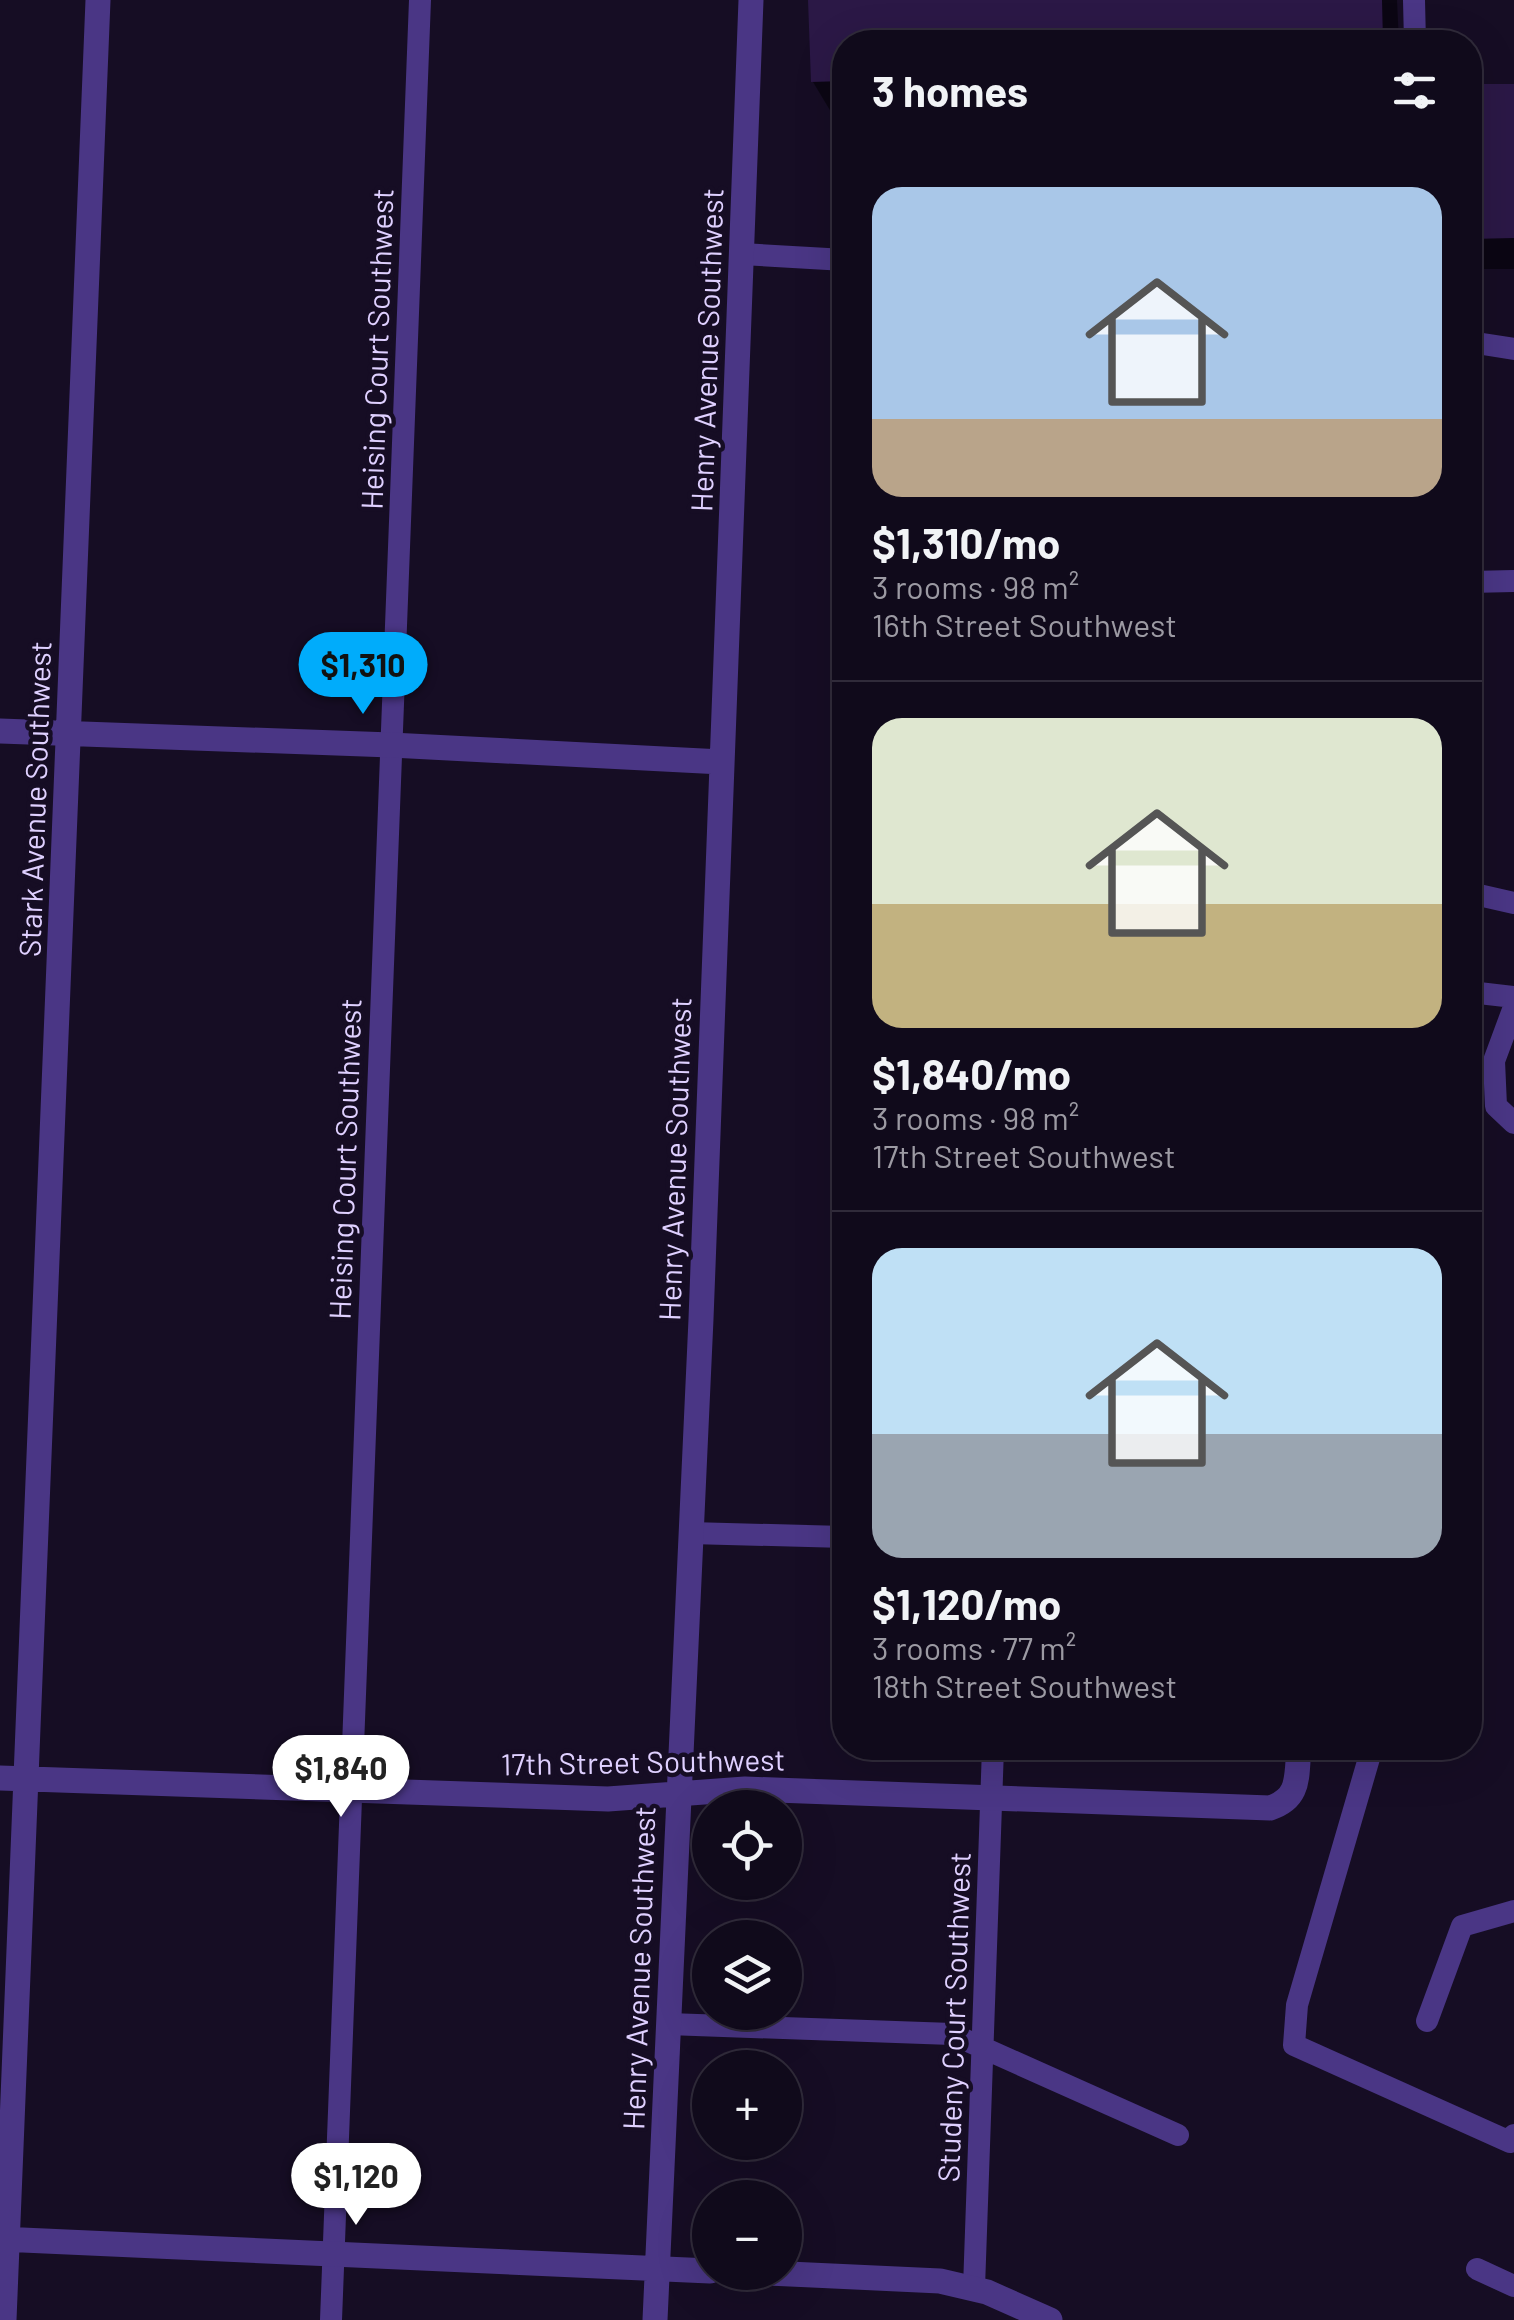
<!DOCTYPE html>
<meta charset="utf-8">
<style>
body{margin:0;font-family:Barlow,sans-serif;background:#191324;color:#f1f3f6;height:100vh;display:flex;flex-direction:column;font-size:38px;white-space:nowrap}
*{box-sizing:border-box;margin:0}
p{font-size:32px;color:#9c9aa3}
.icon{flex:none;width:55px;height:55px;fill:none;stroke:currentColor;stroke-width:2;stroke-linecap:round;stroke-linejoin:round}
.map{position:relative;flex:1;overflow:hidden}
.panel{position:absolute;left:832px;top:30px;width:650px;height:1730px;display:flex;flex-direction:column;background:#100a1b;border-radius:40px;box-shadow:0 10px 40px #0002,0 0 0 2px #302b3a}
.panel>*{flex:none}
.tools{position:absolute;left:692px;top:1790px;display:grid;gap:20px}
.tools a{display:grid;place-items:center;width:110px;height:110px;border-radius:50%;background:#100a1b;box-shadow:0 10px 40px #0002,0 0 0 2px #302b3a;font-size:50px}
.price{position:absolute;translate:-50% -85px;padding:0 22px;border-radius:35px;background:#fff;color:#222;font-size:32px;line-height:65px;filter:drop-shadow(0 2px 5px #0008)}
.price::after{content:'';position:absolute;left:50%;top:60px;width:30px;height:22px;margin-left:-15px;background:inherit;clip-path:polygon(0 0,100% 0,50% 100%)}
.price.current{background:#00acfb;color:#111}
ul{padding:0;list-style:none}
li{display:grid;align-content:center;gap:20px;height:530px;padding:0 40px}
li+li{border-top:2px solid #302b3a}
li span{display:grid;place-items:center;height:310px;border-radius:30px;color:#555}
li>.icon{margin-inline-start:auto}
span .icon{width:180px;height:180px;fill:#fffc;stroke-width:1}
li b{font-size:42px}
h2{display:flex;justify-content:space-between;align-items:center;height:120px;padding:0 40px;font-size:42px}
.map>svg:first-child{display:block}
</style>
<div class="map">
<svg width="1514" height="2320" viewBox="0 0 1514 2320">
<rect width="100%" height="100%" fill="#160d24"/>
<!-- shadow -->
<path fill="#0007" d="M811,0h586l2,42h-554v70h-14l-18,-30z
M1514,86v183h-39l-5,-9v-173z
M845,376v101l-10,-17z"/>
<!-- building -->
<path fill="#2b1846" d="M808,0h574l1,42h-538v39l-34,1z
M1470,84h44v154l-44,1z
M845,373v87h-12l-2,-86z"/>
<g fill="none" stroke-linecap="round" stroke-linejoin="round">
<!-- service -->
<path stroke="#4a3685" stroke-width="22" d="M1414,0l1,42
M742,254l103,6
M1470,342l44,7
M1470,582l44,-1
M1470,893l44,10
M1470,992l44,5
M1514,1007l-20,54 2,45 18,17
M690,1533l155,4
M1372,1748l-75,257 -3,40 216,97 4,-7
M1427,2021l35,-95 52,-15
M668,2024l284,10 226,101
M1477,2269l37,17
M974,2288l19,-540
M331,2320l89,-2320"/>
<!-- minor -->
<path stroke="#4a3685" stroke-width="25" d="M0,731l391,14 331,17
M0,1778l608,21 137,-10 525,19c31,-10 26,-32 29,-60
M0,2239l710,32
M748,2272l192,9 47,11 63,28
M4,2320l94,-2320
M655,2320l46,-1001 50,-1319"/>
</g>
<g text-anchor="middle" dominant-baseline="central" stroke-width="9" stroke-linejoin="round" paint-order="stroke">
<!-- street labels -->
<g font-size="30" fill="#dfd0ff" stroke="#160d24">
<text transform="translate(376 349) rotate(-88)">Heising Court Southwest</text>
<text transform="translate(706 350) rotate(-88)">Henry Avenue Southwest</text>
<text transform="translate(34 799) rotate(-88)">Stark Avenue Southwest</text>
<text transform="translate(344 1159) rotate(-88)">Heising Court Southwest</text>
<text transform="translate(674 1159) rotate(-88)">Henry Avenue Southwest</text>
<text transform="translate(643 1761) rotate(-1)">17th Street Southwest</text>
<text transform="translate(638 1968) rotate(-88)">Henry Avenue Southwest</text>
<text transform="translate(953 2017) rotate(-88)">Studeny Court Southwest</text>
</g>
</g>
</svg>
<div class="tools">
<a><svg class="icon" aria-label="locate" viewBox="0 0 24 24"><circle cx="12" cy="12" r="6"/><path d="M12 2v4M12 18v4M2 12h4M18 12h4"/></svg></a>
<a><svg class="icon" aria-label="layers" viewBox="0 0 24 24"><path d="M12 4l9 5-9 5-9-5zM3 14l9 5 9-5"/></svg></a>
<a>+</a>
<a>−</a>
</div>
<b class="price current" style="left:363px;top:717px">$1,310</b>
<b class="price" style="left:341px;top:1820px">$1,840</b>
<b class="price" style="left:356px;top:2228px">$1,120</b>
<section class="panel">
<h2>3 homes<svg class="icon" aria-label="filters" viewBox="0 0 24 24"><path d="M4 7h16M4 17h16"/><circle cx="9" cy="7" r="2"/><circle cx="15" cy="17" r="2"/></svg></h2>
<ul>
<li><span style="background:linear-gradient(#a9c7e8 75%,#b9a48a 0)"><svg class="icon" aria-label="home" viewBox="0 0 24 24"><path d="M3 11l9-7 9 7M6 9v11h12V9"/></svg></span><div><b>$1,310/mo</b><p>3 rooms · 98 m²</p><p>16th Street Southwest</p></div></li>
<li><span style="background:linear-gradient(#dfe7d0 60%,#c2b280 0)"><svg class="icon" aria-label="home" viewBox="0 0 24 24"><path d="M3 11l9-7 9 7M6 9v11h12V9"/></svg></span><div><b>$1,840/mo</b><p>3 rooms · 98 m²</p><p>17th Street Southwest</p></div></li>
<li><span style="background:linear-gradient(#bfe0f5 60%,#9aa5b1 0)"><svg class="icon" aria-label="home" viewBox="0 0 24 24"><path d="M3 11l9-7 9 7M6 9v11h12V9"/></svg></span><div><b>$1,120/mo</b><p>3 rooms · 77 m²</p><p>18th Street Southwest</p></div></li>
</ul>
</section>
</div>
